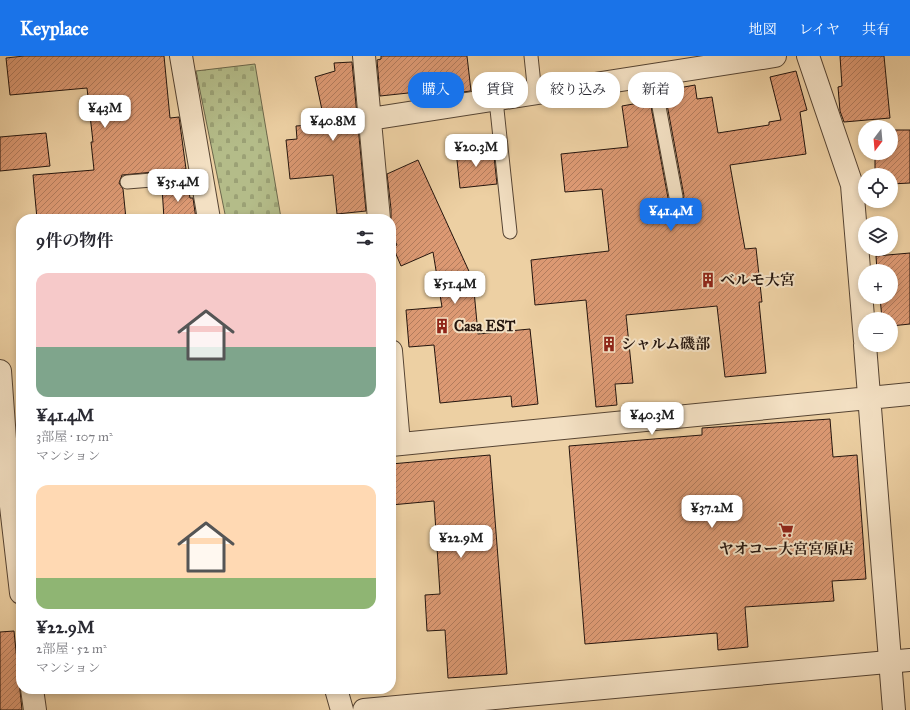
<!DOCTYPE html>
<html lang="ja">
<meta charset="utf-8">
<style>
body{margin:0;font-family:"IM FELL Great Primer","Noto Serif JP",serif;background:#f7f7f7;color:#2b2b33;height:100vh;display:flex;flex-direction:column;font-size:15px;white-space:nowrap}
*{box-sizing:border-box;margin:0}
p{font-size:13px;color:#7c7c81}
.icon{flex:none;width:22px;height:22px;fill:none;stroke:currentColor;stroke-width:2;stroke-linecap:round;stroke-linejoin:round}
.map{position:relative;flex:1;overflow:hidden}
.sheet{position:absolute;left:16px;top:158px;width:380px;height:480px;display:flex;flex-direction:column;background:#fff;border-radius:16px;box-shadow:0 2px 6px #0003}
.sheet>*{flex:none}
.guide{position:absolute;left:408px;top:16px;width:380px;height:36px;display:flex;gap:8px}
.needle{width:26px;rotate:196deg}
.controls{position:absolute;left:858px;top:64px;display:grid;gap:8px}
.controls a{display:grid;place-items:center;width:40px;height:40px;border-radius:50%;background:#fff;box-shadow:0 2px 6px #0003;font-size:20px}
.price{position:absolute;translate:-50% -34px;padding:0 9px;border-radius:8px;background:#fff;color:#222;font-size:13px;line-height:26px;filter:drop-shadow(0 1px 2px #0008)}
.price::after{content:'';position:absolute;left:50%;top:24px;width:12px;height:9px;margin-left:-6px;background:inherit;clip-path:polygon(0 0,100% 0,50% 100%)}
.price.selected{background:#1a73e8;color:#fff}
ul{padding:0;list-style:none}
li{display:grid;align-content:center;gap:8px;height:212px;padding:0 20px}
li span{display:grid;place-items:center;height:124px;border-radius:12px;color:#555}
li>.icon{margin-inline-start:auto}
span .icon{width:72px;height:72px;fill:#fffc;stroke-width:1}
li b{font-size:17px}
h2{display:flex;justify-content:space-between;align-items:center;height:48px;padding:0 20px;font-size:17px}
.pill{padding:0 14px;border-radius:16px;background:#fff;box-shadow:0 2px 6px #0003;font-size:14px;line-height:36px}
.pill.selected{background:#1a73e8;color:#fff}
header{display:flex;align-items:center;gap:24px;box-sizing:border-box;height:56px;padding:0 20px;background:#1a73e8;color:#fff}
header strong{font-size:19px}
nav{display:flex;gap:22px;margin-inline-start:auto;font-size:14px}
.map>svg:first-child{display:block}
</style>
<header>
<strong>Keyplace</strong>
<nav><a>地図</a><a>レイヤ</a><a>共有</a></nav>
</header>
<div class="map">
<svg width="910" height="654" viewBox="0 0 910 654">
<defs>
<pattern id="cemetery-stones" width="16" height="16" patternUnits="userSpaceOnUse"><rect width="16" height="16" fill="#b4bc89"/><path d="M2 7V4a2 2 0 0 1 4 0v3zM10 15v-3a2 2 0 0 1 4 0v3z" fill="#9ba175"/></pattern>
<pattern id="building-hatch" width="6" height="6" patternUnits="userSpaceOnUse"><rect width="6" height="6" fill="#dc9973"/><path d="M-1 1l2-2M0 6l6-6M5 7l2-2" fill="none" stroke="#b27c5d"/></pattern>
</defs>
<rect width="100%" height="100%" fill="#edd0a3"/>
<filter id="stains"><feTurbulence type="fractalNoise" baseFrequency=".005" numOctaves="4"/><feColorMatrix values="0 0 0 0 .2 0 0 0 0 .09 0 0 0 0 .02 0 0 0 .5 -.17"/></filter>
<radialGradient id="worn" r=".72"><stop offset=".6" stop-color="#630" stop-opacity="0"/><stop offset="1" stop-color="#630" stop-opacity=".3"/></radialGradient>
<!-- cemetery -->
<path fill="url(#cemetery-stones)" stroke="#6c684c" d="M255,8l26,154 18,-2 1,3h-74l-30,-148z"/>
<!-- building -->
<path fill="url(#building-hatch)" stroke="#24150e" d="M24,0h140l6,62 9,-1 7,52 -64,6 -3,8 4,6 3,30h-89l-4,-44 61,-5 -3,-28h2l-6,-54 -77,7 -4,-37z
M381,0h86l4,35 -25,3v-5l-66,7 -3,-36 4,-1z
M840,0h44l6,62 -46,4 -4,-11 -2,-24 4,-1z
M352,6l14,149 -29,3 -4,-39 -43,4 -4,-39 11,-1 -1,-13 29,-2 -10,-47 20,-6 -1,-8z
M796,15l11,39 -7,2 6,42 -76,11 15,84 11,-1 6,54h-3l7,71 -41,4 -8,-71 -91,9 7,68 -18,1 2,21 -21,2 -10,-107 -51,5 -4,-45 78,-9 -7,-62 -37,3 -4,-38 67,-7 -6,-41 28,-5 18,97 5,6 5,1 5,-5 1,-4 -18,-97 4,-1 -2,-8 27,-5 2,14 15,-2 6,36 51,-8v-3l12,-2 -11,-43z
M891,74h19v53l-19,1v-9h-16v-22h16z
M46,77l4,33 -50,5v-34z
M493,91l4,37 -37,4 -4,-37z
M418,104l55,120 5,54 52,-5 8,75 -26,3 -1,-11 -71,7 -6,-58 -25,2 -3,-37 36,-3 -9,-55 -32,14 -8,-19 4,-2 -6,-12v-24l-4,-35z
M188,129l2,13h3l3,21h-32l-2,-32z
M910,197v71l-19,2v-7h-9l-2,-22h11v-26h-14l-1,-15z
M830,363l3,38 24,-2 9,124 -34,2 2,20 -89,6 3,40 -30,3 -1,-17 -132,11 -16,-198 133,-11v-7z
M490,399l17,219 -59,4 -3,-48 -18,1 -2,-36 15,-1 -6,-93 -43,4v-41z
M14,575l8,79h-22v-78z"/>
<g fill="none" stroke-linecap="round" stroke-linejoin="round">
<!-- service casing -->
<g stroke="#564433" stroke-width="15">
<path id="service" d="M531,0l4,38
M653,19l23,122
M496,44l14,132
M127,126l75,-6"/>
</g>
<!-- minor casing -->
<g stroke="#564433" stroke-width="24">
<path id="minor" d="M181,0l28,163
M364,0l15,163
M808,0l44,129 13,156
M370,63l405,-63
M865,289l29,365
M391,295l8,93
M0,315l8,109 13,113
M391,389l519,-51
M32,633l3,21
M336,633l6,21"/>
</g>
<!-- tertiary casing -->
<g stroke="#564433" stroke-width="24">
<path id="tertiary" d="M364,654l546,-50"/>
</g>
<!-- service -->
<use href="#service" stroke="#f3e0c3" stroke-width="13"/>
<!-- minor -->
<use href="#minor" stroke="#f3e0c3" stroke-width="22"/>
<!-- tertiary -->
<use href="#tertiary" stroke="#f3e0c3" stroke-width="22"/>
</g>
<!-- icons -->
<defs>
<g id="building-bare" transform="scale(1.2)"><path d="M-4-6H4V6H1V3H-1V6H-4ZM-2.5-4.3h1.7v1.8h-1.7ZM.8-4.3h1.7v1.8H.8ZM-2.5-1h1.7V.8h-1.7ZM.8-1h1.7V.8H.8Z" fill="#8f2418" stroke="#f3e0c3" stroke-width="2.5" paint-order="stroke"/></g>
<g id="supermarket-bare" transform="scale(1.2)"><path d="M-6-5.5h2.5l.6 2H6L4.5 2H-2.5L-4.4-4H-6ZM-1.5 3.2a1.3 1.3 0 1 0 .1 0ZM3 3.2a1.3 1.3 0 1 0 .1 0Z" fill="#8f2418" stroke="#f3e0c3" stroke-width="2.5" paint-order="stroke"/></g>
</defs>
<g fill-rule="evenodd">
<use href="#building-bare" x="708" y="224"/>
<use href="#building-bare" x="442" y="270"/>
<use href="#building-bare" x="609" y="288"/>
<use href="#supermarket-bare" x="786" y="474"/>
</g>
<g text-anchor="middle" dominant-baseline="central" stroke-width="4" stroke-linejoin="round" paint-order="stroke">
<!-- poi labels -->
<g font-size="15" font-weight="bold" fill="#24150e" stroke="#f3e0c3" text-anchor="start">
<text x="720" y="224">ベルモ大宮</text>
<text x="454" y="270">Casa EST</text>
<text x="621" y="288">シャルム磯部</text>
<text x="786" y="493" text-anchor="middle">ヤオコー大宮宮原店</text>
</g>
</g>
<rect width="100%" height="100%" filter="url(#stains)"/>
<rect width="100%" height="100%" fill="url(#worn)"/>
</svg>
<div class="controls">
<a><svg class="needle" viewBox="-14 -14 28 28"><path d="M0-13l5 13h-10z" fill="#e53935"/><path d="M0 13l5-13h-10z" fill="#7c7c81"/></svg></a>
<a><svg class="icon" aria-label="locate" viewBox="0 0 24 24"><circle cx="12" cy="12" r="6"/><path d="M12 2v4M12 18v4M2 12h4M18 12h4"/></svg></a>
<a><svg class="icon" aria-label="layers" viewBox="0 0 24 24"><path d="M12 4l9 5-9 5-9-5zM3 14l9 5 9-5"/></svg></a>
<a>+</a>
<a>−</a>
</div>
<b class="price" style="left:105px;top:73px">¥43M</b>
<b class="price" style="left:333px;top:86px">¥40.8M</b>
<b class="price" style="left:476px;top:112px">¥20.3M</b>
<b class="price" style="left:178px;top:147px">¥35.4M</b>
<b class="price selected" style="left:671px;top:176px">¥41.4M</b>
<b class="price" style="left:455px;top:249px">¥51.4M</b>
<b class="price" style="left:652px;top:380px">¥40.3M</b>
<b class="price" style="left:712px;top:473px">¥37.2M</b>
<b class="price" style="left:461px;top:503px">¥22.9M</b>
<div class="guide">
<a class="pill selected">購入</a>
<a class="pill">賃貸</a>
<a class="pill">絞り込み</a>
<a class="pill">新着</a>
</div>
<section class="sheet">
<h2>9件の物件<svg class="icon" aria-label="filters" viewBox="0 0 24 24"><path d="M4 7h16M4 17h16"/><circle cx="9" cy="7" r="2"/><circle cx="15" cy="17" r="2"/></svg></h2>
<ul>
<li><span style="background:linear-gradient(#f6c9c9 60%,#7fa58c 0)"><svg class="icon" aria-label="home" viewBox="0 0 24 24"><path d="M3 11l9-7 9 7M6 9v11h12V9"/></svg></span><div><b>¥41.4M</b><p>3部屋 · 107 m²</p><p>マンション</p></div></li>
<li><span style="background:linear-gradient(#ffd9b3 75%,#8fb573 0)"><svg class="icon" aria-label="home" viewBox="0 0 24 24"><path d="M3 11l9-7 9 7M6 9v11h12V9"/></svg></span><div><b>¥22.9M</b><p>2部屋 · 52 m²</p><p>マンション</p></div></li>
</ul>
</section>
</div>
